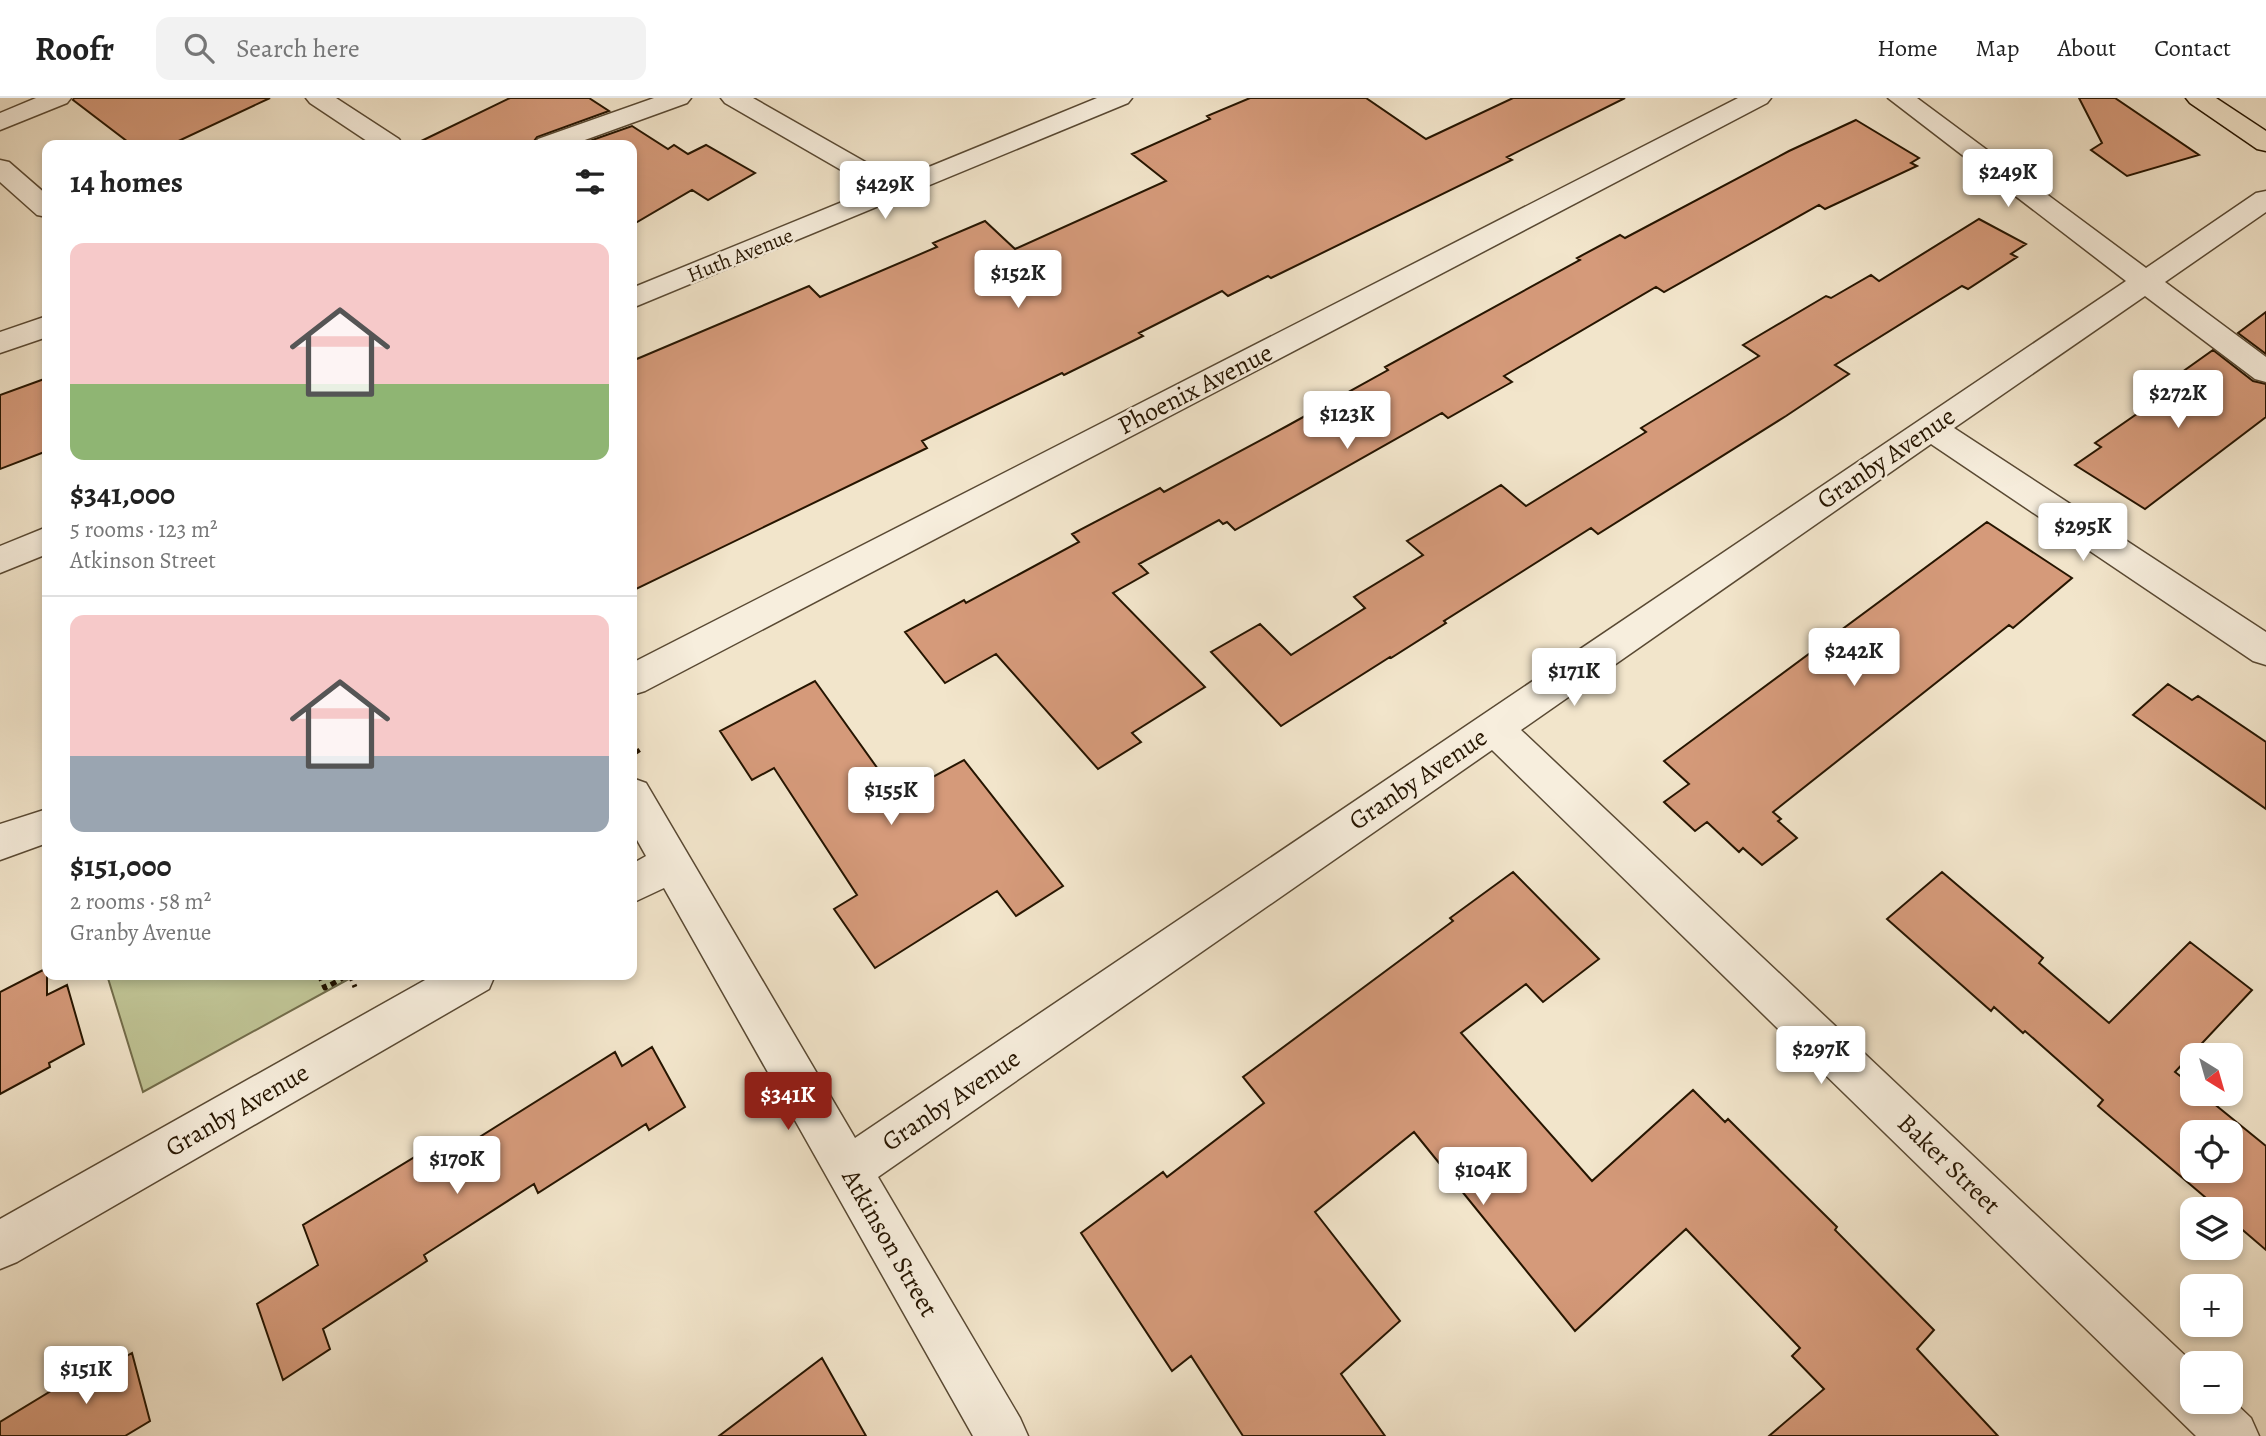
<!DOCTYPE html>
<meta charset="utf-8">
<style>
body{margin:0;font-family:Alegreya,serif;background:#f2f2f2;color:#222;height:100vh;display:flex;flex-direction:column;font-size:26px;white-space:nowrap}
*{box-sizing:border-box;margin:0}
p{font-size:23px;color:#767676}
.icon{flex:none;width:38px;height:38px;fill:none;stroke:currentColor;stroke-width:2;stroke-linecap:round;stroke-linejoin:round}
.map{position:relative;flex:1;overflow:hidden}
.details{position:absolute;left:42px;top:42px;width:595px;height:840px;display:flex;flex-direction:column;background:#fff;border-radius:14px;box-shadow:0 4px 10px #0003}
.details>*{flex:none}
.needle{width:46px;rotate:143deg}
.tools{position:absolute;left:2180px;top:945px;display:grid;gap:14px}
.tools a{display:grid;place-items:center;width:63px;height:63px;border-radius:14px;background:#fff;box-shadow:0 4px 10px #0003;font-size:35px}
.price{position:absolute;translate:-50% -60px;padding:0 16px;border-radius:7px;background:#fff;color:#222;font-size:23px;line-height:46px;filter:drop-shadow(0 2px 4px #0008)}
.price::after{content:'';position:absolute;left:50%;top:42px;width:21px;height:16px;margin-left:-10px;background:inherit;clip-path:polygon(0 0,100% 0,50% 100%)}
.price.current{background:#8f2418;color:#fff}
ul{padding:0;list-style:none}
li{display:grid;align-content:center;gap:14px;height:371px;padding:0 28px}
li+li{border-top:2px solid #e0e0e0}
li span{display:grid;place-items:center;height:217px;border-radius:14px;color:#555}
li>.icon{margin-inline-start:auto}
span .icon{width:126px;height:126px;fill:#fffc;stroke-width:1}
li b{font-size:30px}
h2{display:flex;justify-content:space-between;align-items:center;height:84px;padding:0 28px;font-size:30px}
header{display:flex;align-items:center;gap:42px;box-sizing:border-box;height:98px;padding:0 35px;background:#fff;border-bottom:2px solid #e0e0e0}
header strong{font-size:33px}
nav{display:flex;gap:38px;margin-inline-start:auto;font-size:24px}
.search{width:490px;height:63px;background:#f2f2f2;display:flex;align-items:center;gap:18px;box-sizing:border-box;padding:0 24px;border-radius:14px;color:#767676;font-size:26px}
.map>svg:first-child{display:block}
</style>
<header>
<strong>Roofr</strong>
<div class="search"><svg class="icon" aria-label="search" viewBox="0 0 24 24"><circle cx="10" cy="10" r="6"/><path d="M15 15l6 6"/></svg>Search here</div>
<nav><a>Home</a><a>Map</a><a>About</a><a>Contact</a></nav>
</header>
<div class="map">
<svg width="2266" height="1338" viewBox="0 0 2266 1338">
<rect width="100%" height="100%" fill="#f2e5cb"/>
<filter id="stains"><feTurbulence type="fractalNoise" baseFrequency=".00286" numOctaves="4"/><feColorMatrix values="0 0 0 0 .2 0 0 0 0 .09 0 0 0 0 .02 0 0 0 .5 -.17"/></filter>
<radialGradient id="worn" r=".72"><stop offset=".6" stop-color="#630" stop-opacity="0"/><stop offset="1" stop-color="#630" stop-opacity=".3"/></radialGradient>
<!-- green -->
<path fill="#bfc394" stroke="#726c4a" stroke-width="2" d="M107,877h249l-213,117z"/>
<!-- building -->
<path fill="#d59a7a" stroke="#261500" stroke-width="2" fill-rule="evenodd" d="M74,0h196l-100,47h-38l-59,-45z
M510,0h79l20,13 -72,26 -6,8h-118z
M1250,0h116l60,41 87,-41h112l-118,59 5,3 -241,118 -3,-2 -40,20 -6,-5 -83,42 4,3 -79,39 -2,-2 -140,68 5,7 -295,143v-230l177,-75 11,11 117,-50 -4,-4 52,-22 30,28 151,-68 -34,-27 78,-35 -3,-3z
M2079,0h36l84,57 -72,21 -36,-26 11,-7z
M1856,22l63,38 -8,5 6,3 -92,43 -6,-4 -155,87 -8,-5 -152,89 8,6 -64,36 -6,-5 -207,117 -8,-8 -4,2 -4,-4 -80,44 9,9 -35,20 92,94 -73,46 9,9 -43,27 -102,-115 -51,29 -40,-51 59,-32 2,3 113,-61 -7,-8 88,-46 4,4 123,-66 101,-56 -3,-3 195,-107 -3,-2 43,-23 5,3 164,-87z
M632,28l36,23 6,-4 14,9 18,-9 49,28 -47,27 -16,-10 -60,35v-80h-54z
M1979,121l47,25 -15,10 6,3 -49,32 -6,-3 -127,79 14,9 -63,42 -188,118 -7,-6 -147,93 2,2 -55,35 -1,-1 -109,69 -70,-74 49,-28 31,31 74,-47 -11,-11 69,-42 -16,-14 94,-56 25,21 120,-74 -5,-4 118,-72 -16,-11 83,-49 5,2 40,-23 8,6z
M2266,214v42l-28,-21z
M2213,252l40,31 13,3v33l-121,92 -70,-44 26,-18 -6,-4 59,-41 -7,-5z
M47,280v73l-47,18v-74z
M1987,424l85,56 -59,50 -4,-3 -236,187 8,7 -3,2 19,17 -35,27 -19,-17 -4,4 -32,-30 -12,9 -31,-29 25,-18 -25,-23z
M815,583l73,102 11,-6 10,13 55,-30 99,126 -47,30 -19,-25 -122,77 -41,-59 23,-14 -83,-127 -22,12 -32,-49z
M2168,586l24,16 6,-4 68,46v67l-133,-94z
M1513,774l86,87 -56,43 -17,-18 -65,49 131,148 101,-91 32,32 3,-3 109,108 -2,3 99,100 -17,19 81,87h-229l55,-47 -32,-33 8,-8 -114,-119 -111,102 -161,-199 -99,80 85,109 -59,53 44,62h-142l-52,-80 -19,15 -91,-138 82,-61 4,5 97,-74 -21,-26 210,-156 -3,-3z
M1942,774l101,86 -4,5 70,60 81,-81 62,48 -77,82 18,14v8h9l64,52v104l-35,-30v-11h-12l-121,-103 5,-6 -78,-69 -2,2 -29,-26 -3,4 -104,-92zM2193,1034h38v39h-38z
M47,870v27l20,-10 17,59 -35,19 1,4 -50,27v-102z
M652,949l33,60 -36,23 -3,-6 -108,69 -4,-9 -110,71 3,6 -104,68 7,20 -47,31 -26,-76 61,-39 -15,-40 143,-87 8,15 161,-101 7,14z
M132,1255l18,68 -25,15h-125v-14l97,-59 2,9z
M822,1260l44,78h-147z"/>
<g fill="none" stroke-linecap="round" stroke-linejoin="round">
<!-- minor casing -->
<g stroke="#594933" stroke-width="3">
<path id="minor" d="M36,0h35l-4,5 -67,27v-17z
M306,0h30l63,41 4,6h-30l-63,-42z
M654,0h37l-4,5 -116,42h-37l4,-6z
M721,0h32l144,82 200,-82h35l-4,5 -496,205v-20l242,-99 -149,-86z
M1738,0h33l-4,5 -1122,588 -13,4v-32z
M1888,0h29l229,170 110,-75 10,-2v21l-101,70 101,75v25l-11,-3 -110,-83 -191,132 312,204v33l-13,-4 -322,-217 -410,286 672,633v39h38v-3l20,19 8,18h-63l-704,-686 -614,427 142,241 8,18h-55l-309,-548 -32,15v-39l14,-8 -14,-25v-53l14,5 209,355 1271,-857z
M0,62l9,2 38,33v22l-10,-2 -37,-33z
M47,218v21l-47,16v-21z
M47,429v27l-47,19v-27z
M47,711v34l-47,17v-36z
M434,877h61l-6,14 -472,273 -17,7v-50z"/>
</g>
<!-- major casing -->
<g stroke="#261500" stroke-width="3">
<path id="major" d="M2186,0h30l50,33v20l-9,-2 -67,-46z"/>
</g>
<!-- path-far1 -->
<path stroke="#261500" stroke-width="4.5" stroke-dasharray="5 3.5" stroke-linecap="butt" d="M632,644l7,11"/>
<!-- path -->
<path stroke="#261500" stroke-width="5" stroke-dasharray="6 4.5" stroke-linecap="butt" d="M319,877l6,13 23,-13
M350,877l5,12"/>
<!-- minor -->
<use href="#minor" fill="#f7eedd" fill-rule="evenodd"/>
<!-- major -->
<use href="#major" fill="#f2e5cb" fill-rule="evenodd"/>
</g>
<g text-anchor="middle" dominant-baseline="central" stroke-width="5" stroke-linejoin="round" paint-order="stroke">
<!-- far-street labels -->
<g font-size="21" fill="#261500" stroke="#f7eedd">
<text transform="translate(740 157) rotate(-22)">Huth Avenue</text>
</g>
<!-- street labels -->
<g font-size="26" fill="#261500" stroke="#f7eedd">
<text transform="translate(1195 291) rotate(-27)">Phoenix Avenue</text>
<text transform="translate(1886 360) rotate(-34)">Granby Avenue</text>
<text transform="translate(1418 681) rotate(-34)">Granby Avenue</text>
<text transform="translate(951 1002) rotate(-34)">Granby Avenue</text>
<text transform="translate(237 1012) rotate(-30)">Granby Avenue</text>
<text transform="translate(1949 1066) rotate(44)">Baker Street</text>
<text transform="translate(890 1145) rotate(60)">Atkinson Street</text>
</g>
</g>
<rect width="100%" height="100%" filter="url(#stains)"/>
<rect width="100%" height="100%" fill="url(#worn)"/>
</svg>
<div class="tools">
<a><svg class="needle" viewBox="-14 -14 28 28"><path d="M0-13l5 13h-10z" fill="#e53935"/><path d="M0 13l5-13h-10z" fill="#767676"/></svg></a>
<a><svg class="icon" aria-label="locate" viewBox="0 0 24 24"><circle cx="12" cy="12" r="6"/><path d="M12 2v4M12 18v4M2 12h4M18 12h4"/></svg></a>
<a><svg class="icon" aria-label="layers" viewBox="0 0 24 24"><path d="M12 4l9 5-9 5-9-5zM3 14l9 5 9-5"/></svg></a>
<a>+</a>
<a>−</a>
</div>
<b class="price" style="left:2008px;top:111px">$249K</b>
<b class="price" style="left:885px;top:123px">$429K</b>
<b class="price" style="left:1018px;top:212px">$152K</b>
<b class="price" style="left:2178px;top:332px">$272K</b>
<b class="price" style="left:1347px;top:353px">$123K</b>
<b class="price" style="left:2083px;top:465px">$295K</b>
<b class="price" style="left:1854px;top:590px">$242K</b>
<b class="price" style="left:1574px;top:610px">$171K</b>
<b class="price" style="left:891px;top:729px">$155K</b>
<b class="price" style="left:1821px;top:988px">$297K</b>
<b class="price current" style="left:788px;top:1034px">$341K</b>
<b class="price" style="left:457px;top:1098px">$170K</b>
<b class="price" style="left:1483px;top:1109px">$104K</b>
<b class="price" style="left:86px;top:1308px">$151K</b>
<section class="details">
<h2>14 homes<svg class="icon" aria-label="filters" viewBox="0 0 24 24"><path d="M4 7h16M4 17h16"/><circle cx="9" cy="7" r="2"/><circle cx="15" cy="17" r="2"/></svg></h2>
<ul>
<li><span style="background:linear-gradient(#f6c9c9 65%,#8fb573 0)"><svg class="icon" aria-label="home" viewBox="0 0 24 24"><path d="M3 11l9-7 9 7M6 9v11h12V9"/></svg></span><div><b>$341,000</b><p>5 rooms · 123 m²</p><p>Atkinson Street</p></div></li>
<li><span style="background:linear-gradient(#f6c9c9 65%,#9aa5b1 0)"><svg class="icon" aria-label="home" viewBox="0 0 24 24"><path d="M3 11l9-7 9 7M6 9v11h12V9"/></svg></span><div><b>$151,000</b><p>2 rooms · 58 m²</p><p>Granby Avenue</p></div></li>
</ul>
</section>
</div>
